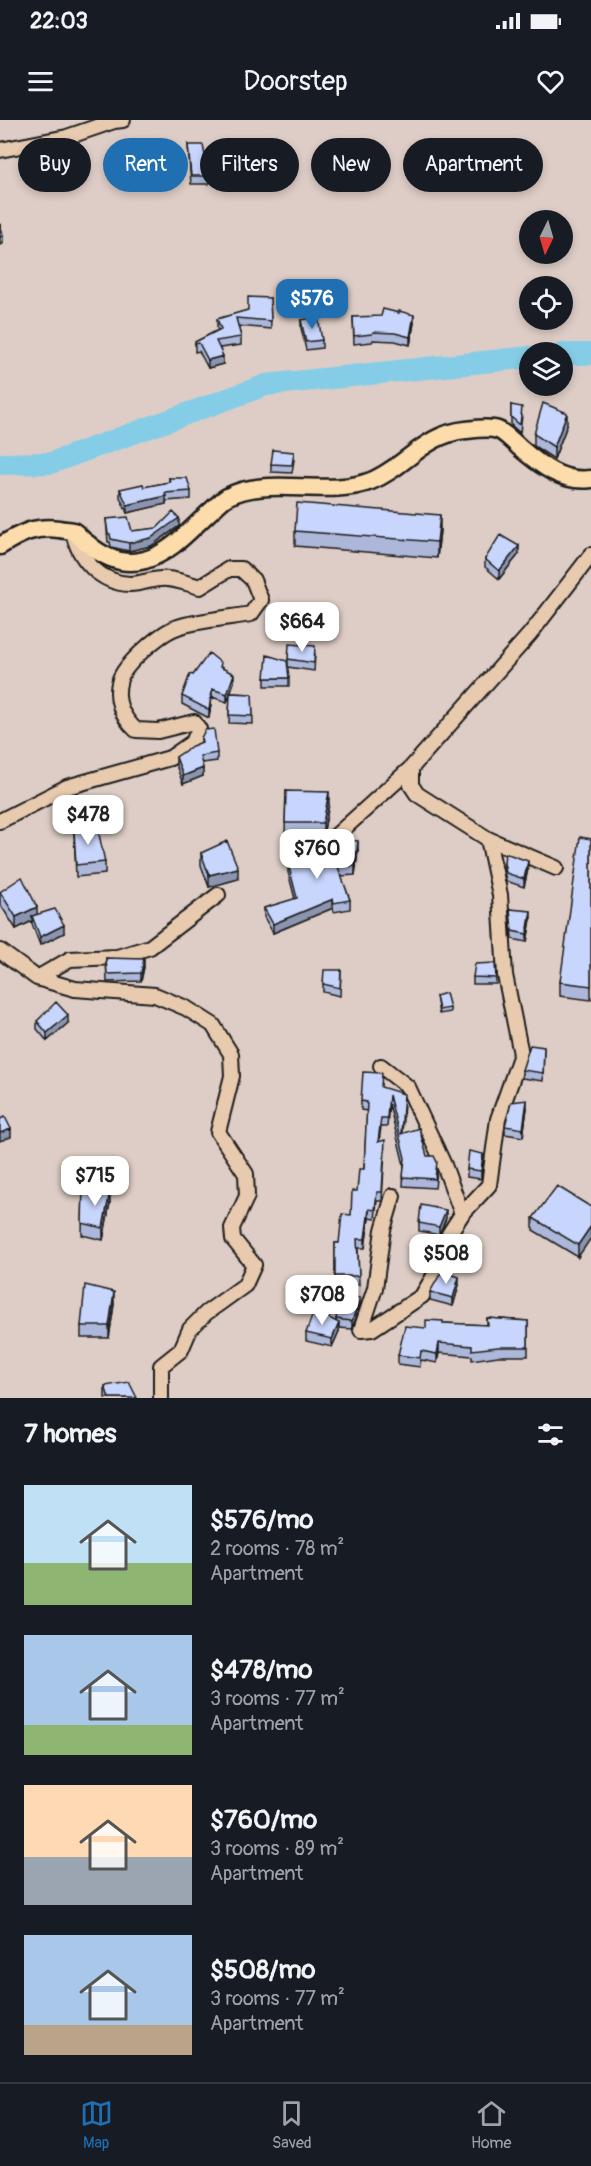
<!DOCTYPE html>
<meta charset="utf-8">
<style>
body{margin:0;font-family:Pangolin,sans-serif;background:#242831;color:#f1f3f6;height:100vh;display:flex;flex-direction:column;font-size:22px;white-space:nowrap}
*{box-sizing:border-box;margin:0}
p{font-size:20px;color:#9ea1a6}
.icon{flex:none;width:33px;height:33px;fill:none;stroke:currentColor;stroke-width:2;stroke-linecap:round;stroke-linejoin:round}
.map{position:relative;height:1278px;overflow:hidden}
.details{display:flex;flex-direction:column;background:#171b24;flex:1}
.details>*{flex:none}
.banner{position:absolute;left:18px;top:18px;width:555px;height:54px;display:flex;gap:12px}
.needle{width:39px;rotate:185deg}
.fabs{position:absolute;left:519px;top:90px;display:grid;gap:12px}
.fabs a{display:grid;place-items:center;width:54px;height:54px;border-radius:50%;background:#171b24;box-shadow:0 3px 9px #0003;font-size:30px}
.price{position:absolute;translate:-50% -51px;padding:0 14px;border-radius:12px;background:#fff;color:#222;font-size:20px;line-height:39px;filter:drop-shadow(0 2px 3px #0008)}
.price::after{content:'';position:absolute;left:50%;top:36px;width:18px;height:14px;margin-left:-9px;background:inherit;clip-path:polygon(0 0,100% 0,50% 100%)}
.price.on{background:#1f6fb2;color:#fff}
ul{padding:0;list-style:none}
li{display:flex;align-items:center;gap:18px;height:150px;padding:0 24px}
li span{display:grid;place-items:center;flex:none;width:168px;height:120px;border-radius:0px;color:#555}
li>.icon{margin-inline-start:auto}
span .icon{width:72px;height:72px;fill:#fffc;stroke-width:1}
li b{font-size:26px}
h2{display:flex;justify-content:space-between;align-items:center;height:72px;padding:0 24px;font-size:26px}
.tag{padding:0 21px;border-radius:27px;background:#171b24;box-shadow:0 3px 9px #0003;font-size:21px;line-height:54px}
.tag.on{background:#1f6fb2;color:#fff}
.status{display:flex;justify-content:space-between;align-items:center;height:42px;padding:0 30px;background:#171b24;direction:ltr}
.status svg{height:16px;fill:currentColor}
header{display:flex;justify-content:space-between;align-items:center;height:78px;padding:0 24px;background:#171b24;font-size:27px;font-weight:600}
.dock{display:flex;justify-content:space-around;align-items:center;height:84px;border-top:2px solid #363941;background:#171b24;font-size:16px;color:#9ea1a6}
.dock a{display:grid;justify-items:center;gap:3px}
.dock .on{color:#1f6fb2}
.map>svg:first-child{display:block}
</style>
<div class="status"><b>22:03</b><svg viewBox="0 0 49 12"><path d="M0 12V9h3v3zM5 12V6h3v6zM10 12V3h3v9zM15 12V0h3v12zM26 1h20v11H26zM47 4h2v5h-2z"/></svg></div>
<header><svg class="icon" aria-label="menu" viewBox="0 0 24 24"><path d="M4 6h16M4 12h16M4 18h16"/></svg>Doorstep<svg class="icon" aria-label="heart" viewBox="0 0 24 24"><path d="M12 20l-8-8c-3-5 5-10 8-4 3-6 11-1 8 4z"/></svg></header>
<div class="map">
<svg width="591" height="1278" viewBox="0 0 591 1278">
<rect width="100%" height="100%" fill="#decdc6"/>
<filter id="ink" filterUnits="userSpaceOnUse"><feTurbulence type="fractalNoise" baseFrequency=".0167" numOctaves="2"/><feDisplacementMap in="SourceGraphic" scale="12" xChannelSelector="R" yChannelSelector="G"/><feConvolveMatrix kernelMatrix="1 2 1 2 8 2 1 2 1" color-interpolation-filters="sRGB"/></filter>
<g filter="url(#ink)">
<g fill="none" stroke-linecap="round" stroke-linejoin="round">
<!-- river -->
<path stroke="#85cde6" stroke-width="22" d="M562,234h29
M0,344l51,-1 215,-78 264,-28"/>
<!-- minor casing -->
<g stroke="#1c1c1c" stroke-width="18">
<path id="minor" d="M0,30l67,-13 47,-16 9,-1
M0,701l67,-34 103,-29 23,-16 6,-13 -5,-7 -36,9 -22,-1c-14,-13 -22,-31 -16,-51 6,-16 41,-47 58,-52 20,-7 51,-9 73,-13l10,-14 -8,-20 -12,-11h-12l-29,18c-10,-3 -22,-7 -32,-8 -12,-2 -25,5 -38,5 -30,-1 -52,-25 -57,-53
M319,731l92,-83
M556,748l-68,-29 -71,-45 -6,-9v-17l119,-134 61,-79
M0,831l37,27 38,11 80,6 31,13 27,17 18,29 1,22 -14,56 28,42 1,22 -15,32 1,11 21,26 -9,20 -39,28 -16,16 -9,21 -20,16v32
M37,858l33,-19 47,-2 33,-10 68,-52
M381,946l27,21 36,78 18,49
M393,1076l-10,34 -8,58 -14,42 11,-1 50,-33 12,-20 15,-42 13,-20 27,-29 9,-66 23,-65 -16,-79 -5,-80 -12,-56"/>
</g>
<!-- major casing -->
<g stroke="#1c1c1c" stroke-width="21">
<path id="major" d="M0,426c21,-13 34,-20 59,-17 4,1 10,1 14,2 4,2 9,9 14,12 16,14 36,23 58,17 29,-9 46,-32 68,-51 4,-4 9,-9 14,-12 38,-22 101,1 144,-16 35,-14 53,-47 95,-51 9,-1 23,-3 32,0 7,3 16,12 21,17 21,18 43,36 72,32"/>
</g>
<!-- minor -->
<use href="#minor" stroke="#e8caaf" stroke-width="14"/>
<!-- major -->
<use href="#major" stroke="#fddcac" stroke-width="16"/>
</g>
<!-- wall -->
<path fill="#acb7d9" stroke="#1c1c1c" stroke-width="1.5" d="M188,25l21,31v8h-18z
M0,104l3,12v8l-3,1z
M270,178l1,31 -33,-3 3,11v8l-21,3 3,16 -15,4 -9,-17 -4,1v-10l23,-12 -1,-3v-8l31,-9z
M353,197l61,6 -4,22 -15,-4 -22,-1 -1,2 -18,2z
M301,200l21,20v8l-16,2 -5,-22z
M511,285l11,10 -2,18 -9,-8z
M567,305l-13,34 -20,-13v-12z
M294,340l-2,13 -21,-1v-8z
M169,358l22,13v8l-25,2v3l-39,9 -7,-16v-8l24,-2 25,-5z
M106,399l26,12 47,-5 -28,20 -22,5 -18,-4 -1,-5h-2z
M440,410l-3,28 -142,-12v-15z
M519,434l-20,25 -14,-12v-8z
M315,534l-1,17 -26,-4v-8z
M221,547l13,15 -4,11 22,1 1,30 -24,-1 1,-29 -3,8 -15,-5 -3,21 -27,-14v-8l11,-21z
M265,558h24v8h-24z
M201,618l16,15v8l-15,2 1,13 -20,8 -7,-19v-8l25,-14z
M286,671l43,13 -6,31 -38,-1z
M74,711l31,31v12l-29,3z
M591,719v161l-31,-4v-14z
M358,730l-3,25 -14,1 9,24v9l-16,3 -1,-4 -60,25 -9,-16v-9l31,-9 -7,-27v-9z
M201,733l37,26 -29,8 -8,-22z
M504,743l24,6 -4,18 -18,-6 -2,-10z
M0,772l37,23 27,18 -24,12 -8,-21v-3l-16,8 -16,-25z
M510,789l21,10 -4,23 -15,-3z
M106,838l38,9 -3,14 -34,1z
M495,843l1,21h-23v-7z
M341,850l-1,26 -17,-4v-8z
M436,876l14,12v4l-11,2z
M37,901l31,2 -21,18 -10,-12z
M544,927l-1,34 -21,-3v-8z
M382,968l22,15 -2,31 25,22 10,15 -2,17 -32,-2 1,-21 -15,-61 -2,23h-6l-2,15 6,7 -3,52h-5l-2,18 -6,-1 -4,30h-7l1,37h-24v-42h4l12,-28 13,-46 3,-58 -6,-1v-9z
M527,988l-4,29 -18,-3v-8z
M483,1042l-2,17 -14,-2v-8z
M83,1067l27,16 -7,37 -21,-5z
M591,1087l-13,50 -45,-27v-12z
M446,1098l-7,17 -20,-4v-8z
M459,1165l-6,21 -23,-6v-8z
M114,1184l-5,34h-28v-12z
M360,1186l-8,23 -13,-1v3l-7,16 -26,-6v-8l30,-12v-2z
M487,1198l41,3v35h-30l-26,4v-4l-33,-3 -2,10 -16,-3 -1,7 -22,-3v-9l28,-27 17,-5 44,2z
M105,1266l32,12h-32z"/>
<!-- shaded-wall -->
<path fill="#8c95b0" stroke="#1c1c1c" stroke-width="1.5" d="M414,195v8l-4,22v-8z
M223,236v8l-15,4v-8z
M567,293v12l-13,34v-12z
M166,376v8l-39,9v-8z
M440,395v15l-3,28v-16z
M179,398v8l-28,20 -22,5v-8z
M519,426v8l-20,25v-8z
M234,554v8l-7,20v-8z
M212,569v8l-3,21v-8z
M203,648v8l-20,8v-8z
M329,672v12l-6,31v-12z
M358,721v9l-3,25v-9z
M528,741v8l-4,18v-8z
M238,748v11l-29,8v-12z
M333,779v9l-60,25v-9z
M37,787v12l-5,-3v5l-16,8v-12z
M531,791v8l-4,23v-8z
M64,805v8l-24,12v-8z
M144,839v8l-3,14v-8z
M68,895v8l-21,18v-8z
M527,980v8l-4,29v-8z
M11,1009v8l-11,4v-8z
M483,1034v8l-2,17v-8z
M110,1071v12l-7,37v-12z
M369,1089v9l-4,30v-9z
M446,1090v8l-7,17v-8z
M591,1106v12l-13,19v-12z
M459,1157v8l-6,21v-8z
M114,1172v12l-5,34v-12z
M360,1178v8l-8,23v-8z
M339,1203v8l-7,16v-8z
M439,1223v10l-2,10v-9z"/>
<!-- building -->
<path fill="#c8d5fc" stroke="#1c1c1c" stroke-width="1.5" d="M188,25h15l6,31h-18z
M0,104l3,12 -3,1z
M248,177l22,1 1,23 -35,-3 5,19 -25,4 7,15 -15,4 -9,-17 -4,1v-2l26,-13 -4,-10 31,-9z
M383,189l16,4v-2l15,4 -4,22 -15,-4 -22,-1 -1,2 -18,2 -1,-19 28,-1z
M318,197l4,23 -16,2 -5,-22z
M543,283l24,10 -13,34 -20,-13z
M511,285l11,2 -2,18 -9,-8z
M273,330l21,2 -2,13 -21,-1z
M169,358h18l4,13 -26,2 1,3 -39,9 -7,-16 23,-5 1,3 26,-5z
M297,383l143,12 -3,27 -142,-11z
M173,392l6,6 -28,20 -22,5 -18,-4 -1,-5h-2l-2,-15 22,-2 4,14 25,-3z
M500,415l19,11 -20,25 -14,-12z
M289,524l26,2 -1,17 -26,-4z
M209,533l12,10 -1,4 14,7 -7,20 -15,-5 -3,21 -27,-14 8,-22 3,1z
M267,535l20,6 2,17h-24z
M230,573l22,1 1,22 -24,-1z
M214,609l3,24 -17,3 3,12 -20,8 -7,-19 16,-11 10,-4 -1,-4 4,-8z
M286,671l43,1 -6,31h-38z
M97,705l8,37 -29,3 -2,-34z
M580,717l11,2v147l-31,-4z
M336,719l22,2 -3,25 -17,1 12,33 -16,3 -1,-4 -60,25 -9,-16 33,-10 -9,-35 28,-12h5z
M227,721l11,27 -29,7 -8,-22z
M505,733l23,8 -4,18 -18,-6 -2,-10z
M22,757l15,30 -21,10 -16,-25z
M55,789l9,16 -24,12 -8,-21z
M510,789l21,2 -4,23 -15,-3z
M106,838l38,1 -3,14 -34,1z
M495,843l1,15 -23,-1 2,-13z
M324,850h17l-1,18 -17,-4z
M446,873l4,15 -11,2 -3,-14z
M56,882l12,13 -21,18 -10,-12z
M530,925l14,2 -1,26 -21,-3z
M363,952l19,1 -1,14 23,7 -3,40 18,-6 8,28h7l3,6 -2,17 -32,-2 2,-19 -16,-63 -2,23h-6l-3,24 7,-2 -3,52h-5l-2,18 -6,-1 -4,30h-8l2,37h-24v-33h4l3,-29 9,1 1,-24h5l2,-22h5l3,-67 -6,-1z
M527,980l-4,29 -18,-3 6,-24z
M5,997l6,12 -11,4v-14z
M469,1031l14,3 -2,17 -14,-2z
M557,1066l34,21v19l-13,19 -45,-27z
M83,1067l27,4 -7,37 -21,-5z
M421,1085l25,5 -7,17 -20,-4z
M442,1151l17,6 -6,21 -23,-6z
M85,1165l29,7 -5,34h-28z
M340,1176l20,2 -8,23 -16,-2z
M314,1190l25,13 -7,16 -26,-6z
M487,1198l41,3v26h-30l-26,3v-4l-33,-3 -2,11 -16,-3 -1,7 -22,-3 7,-29 21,2v-8l17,1v2l45,2z
M129,1262l8,16h-28l-4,-12z"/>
</g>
</svg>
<div class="fabs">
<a><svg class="needle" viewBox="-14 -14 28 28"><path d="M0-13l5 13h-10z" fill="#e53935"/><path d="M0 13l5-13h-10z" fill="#9ea1a6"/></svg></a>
<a><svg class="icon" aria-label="locate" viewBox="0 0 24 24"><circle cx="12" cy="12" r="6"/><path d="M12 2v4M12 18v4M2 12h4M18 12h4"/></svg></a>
<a><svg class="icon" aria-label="layers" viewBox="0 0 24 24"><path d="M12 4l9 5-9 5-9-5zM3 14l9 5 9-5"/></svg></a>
</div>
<b class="price on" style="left:312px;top:210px">$576</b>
<b class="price" style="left:302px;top:533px">$664</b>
<b class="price" style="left:88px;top:726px">$478</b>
<b class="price" style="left:317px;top:760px">$760</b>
<b class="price" style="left:95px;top:1087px">$715</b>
<b class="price" style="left:446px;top:1165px">$508</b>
<b class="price" style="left:322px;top:1206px">$708</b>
<div class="banner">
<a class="tag">Buy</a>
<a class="tag on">Rent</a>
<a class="tag">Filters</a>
<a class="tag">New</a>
<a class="tag">Apartment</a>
</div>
</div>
<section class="details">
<h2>7 homes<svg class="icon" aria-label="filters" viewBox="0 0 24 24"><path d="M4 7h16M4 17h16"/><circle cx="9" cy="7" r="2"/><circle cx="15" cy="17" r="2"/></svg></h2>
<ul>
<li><span style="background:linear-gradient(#bfe0f5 65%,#8fb573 0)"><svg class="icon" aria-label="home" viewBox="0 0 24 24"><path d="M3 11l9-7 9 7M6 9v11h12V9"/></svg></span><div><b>$576/mo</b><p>2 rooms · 78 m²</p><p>Apartment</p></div></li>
<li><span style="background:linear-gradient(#a9c7e8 75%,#8fb573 0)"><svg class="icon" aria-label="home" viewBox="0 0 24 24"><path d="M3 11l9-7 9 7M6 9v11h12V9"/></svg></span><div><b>$478/mo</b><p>3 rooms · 77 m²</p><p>Apartment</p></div></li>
<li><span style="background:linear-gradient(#ffd9b3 60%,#9aa5b1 0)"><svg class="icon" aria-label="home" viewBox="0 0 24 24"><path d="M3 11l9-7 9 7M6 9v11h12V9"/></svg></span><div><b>$760/mo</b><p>3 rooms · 89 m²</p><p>Apartment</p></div></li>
<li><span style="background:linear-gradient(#a9c7e8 75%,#b9a48a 0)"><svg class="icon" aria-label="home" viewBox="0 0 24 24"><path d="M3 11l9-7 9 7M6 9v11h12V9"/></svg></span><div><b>$508/mo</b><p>3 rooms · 77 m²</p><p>Apartment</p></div></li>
</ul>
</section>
<nav class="dock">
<a class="on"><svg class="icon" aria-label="map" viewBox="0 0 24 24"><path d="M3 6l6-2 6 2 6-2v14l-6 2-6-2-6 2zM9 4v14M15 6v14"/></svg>Map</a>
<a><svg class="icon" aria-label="saved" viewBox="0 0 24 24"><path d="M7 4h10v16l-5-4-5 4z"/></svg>Saved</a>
<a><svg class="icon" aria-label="home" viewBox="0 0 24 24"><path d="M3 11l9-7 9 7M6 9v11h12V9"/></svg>Home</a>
</nav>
